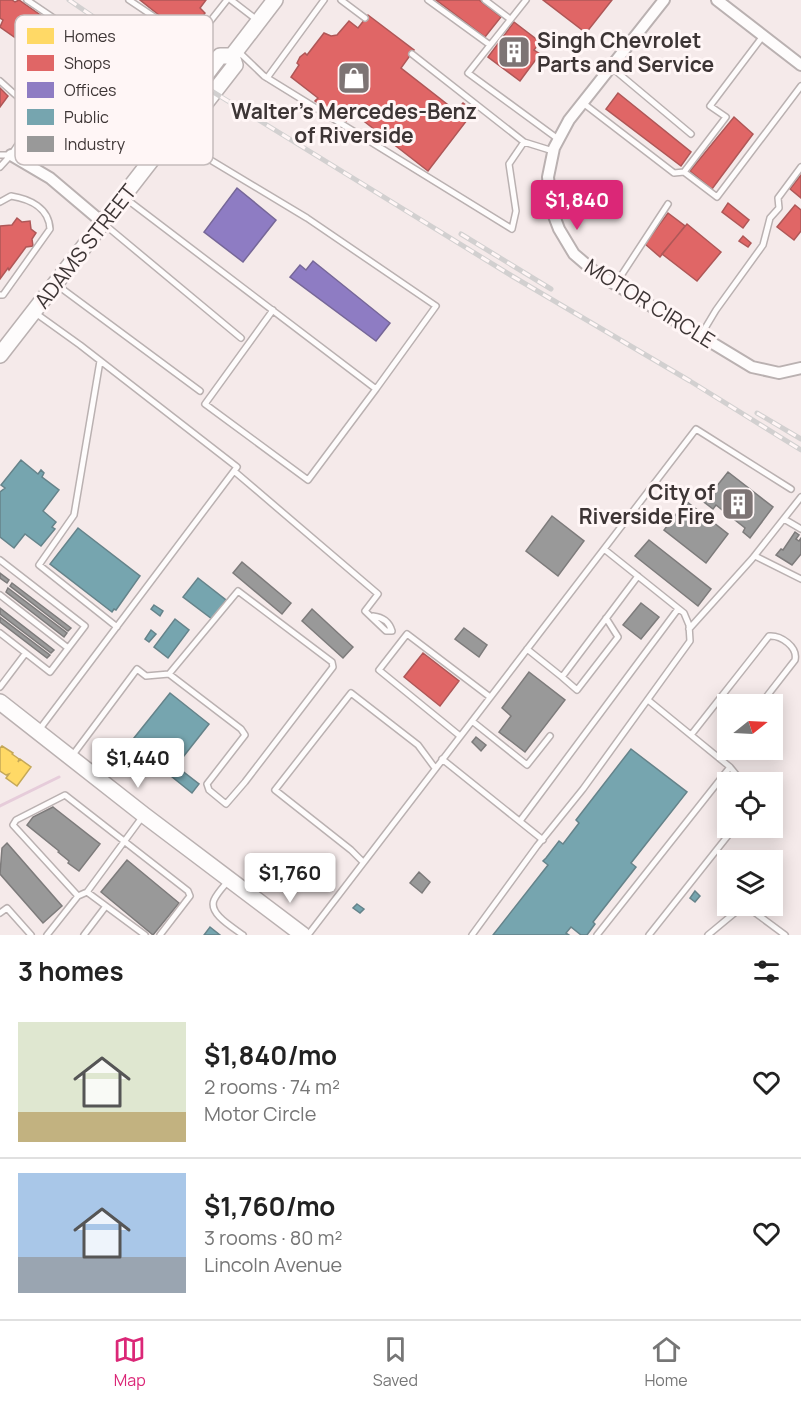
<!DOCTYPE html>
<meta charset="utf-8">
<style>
body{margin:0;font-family:Manrope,sans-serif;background:#f2f2f2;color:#222;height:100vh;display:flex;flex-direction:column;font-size:22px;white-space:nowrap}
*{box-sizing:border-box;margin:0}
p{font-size:20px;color:#767676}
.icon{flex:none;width:33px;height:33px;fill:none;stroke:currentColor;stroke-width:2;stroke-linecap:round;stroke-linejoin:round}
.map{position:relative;height:935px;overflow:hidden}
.drawer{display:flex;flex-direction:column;background:#fff;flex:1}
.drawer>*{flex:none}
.needle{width:39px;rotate:72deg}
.controls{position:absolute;left:717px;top:694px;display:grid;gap:12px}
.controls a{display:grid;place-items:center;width:66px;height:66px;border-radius:0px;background:#fff;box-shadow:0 3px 15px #0003;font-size:30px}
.price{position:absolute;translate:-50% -51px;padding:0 14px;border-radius:6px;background:#fff;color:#222;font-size:20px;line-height:39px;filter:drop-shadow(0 2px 3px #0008)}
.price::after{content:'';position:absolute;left:50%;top:36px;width:18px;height:14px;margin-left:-9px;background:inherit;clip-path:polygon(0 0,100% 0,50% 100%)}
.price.on{background:#db2777;color:#fff}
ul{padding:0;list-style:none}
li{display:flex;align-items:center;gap:18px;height:150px;padding:0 18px}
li+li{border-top:2px solid #e0e0e0}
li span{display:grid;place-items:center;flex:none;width:168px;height:120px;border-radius:0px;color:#555}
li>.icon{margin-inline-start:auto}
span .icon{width:72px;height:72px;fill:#fffc;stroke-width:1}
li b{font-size:26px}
h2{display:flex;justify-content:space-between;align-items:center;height:72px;padding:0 18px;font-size:26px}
.tab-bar{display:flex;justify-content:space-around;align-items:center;height:84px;border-top:2px solid #e0e0e0;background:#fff;font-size:16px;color:#767676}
.tab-bar a{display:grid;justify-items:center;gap:3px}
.tab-bar .on{color:#db2777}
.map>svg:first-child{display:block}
</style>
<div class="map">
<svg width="801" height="935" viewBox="0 0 801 935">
<rect width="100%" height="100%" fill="#f5eaea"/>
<!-- homes -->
<path fill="#ffd966" stroke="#c5a857" stroke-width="1.5" d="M2,746l11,7 -1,1 7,5 -1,3 2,-3 11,8 -14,19 -11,-8 3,-4 -3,1 -6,-4v-23z"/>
<!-- shops -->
<path fill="#e06666" stroke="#af5757" stroke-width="1.5" d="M0,0h12l3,2 4,-2 100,70 1,-2 12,8 -8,9 11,10 -37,39 -20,-18 7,-8 -16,-11 -4,6 -7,-7 -1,2 -38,-37 6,-9 23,22 6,-9 -54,-38 3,-7 -3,-2z
M140,0h66l-6,8 5,5 -16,21 -7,-5 -2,3z
M436,0h43l22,17 -16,20z
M543,0h69l-26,33z
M368,15l46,35 -13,18 55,43 7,-8 11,8 -46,60 -76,-59 -6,9 -17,-13 -2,2 -12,-9 3,-3 -27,-21 8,-12 -2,-2 3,-6 5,-4 2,2 17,-22 7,3 6,-1 12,-14 9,7z
M514,22l26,20 -6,8 6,4 -20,27 -32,-24z
M0,88l8,8 -8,11z
M618,93l73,59 -10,14 -75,-57z
M734,117l19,17 -41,55 -22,-18z
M801,175v23l-11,-9z
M728,203l21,17 -6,8 -21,-16z
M795,205l6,5v21l-7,9 -17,-13z
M668,213l17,13 -25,31 -15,-13z
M17,218l5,4 8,-1 1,8 5,4 -4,6 1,7 -7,1 -17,23 -1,-2 -8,11v-53l12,-1z
M687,224l34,28 -24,29 -35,-27z
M743,236l8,7 -3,4 -9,-6z
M423,653l36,28 -19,25 -36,-29z"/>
<!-- offices -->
<path fill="#8e7cc3" stroke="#766798" stroke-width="1.5" d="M237,188l39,32 -33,42 -39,-30z
M313,261l77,62 -14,18 -86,-64 10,-12 6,5z"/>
<!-- public -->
<path fill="#76a5af" stroke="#65838a" stroke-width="1.5" d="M21,460l17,14 3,-4 3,3 -2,4 17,13 -16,21 13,11 -4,5 3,2 -14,17 -16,-12 -11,14 -14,-11v-45l5,-4 -4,-3z
M78,528l62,48 -24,34 -2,-1 -2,3 -62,-48z
M198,578l28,22 -14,19 -29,-22z
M154,605l9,6 -3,5 -9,-7z
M175,619l14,11 -21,28 -14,-11z
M151,630l5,4 -7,8 -4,-3z
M170,693l39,31 -33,42 23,18 -7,9 -62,-50z
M631,749l56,43 -56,71 5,4 -43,55 2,2 -8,11h-6l-10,-8 -5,6 3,2h-76l55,-70 -5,-4 3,-3 13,-17 4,3 16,-21 -3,-3z
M695,891l5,5 -5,6 -5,-4z
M357,904l7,5 -4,4 -7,-5z
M210,927l10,8h-16z"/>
<!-- industry -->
<path fill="#999" stroke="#7d7b7b" stroke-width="1.5" d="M728,472l45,35 -23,31 -7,-6 2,-4 -29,-23 -3,4 -9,-7z
M686,501l42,33 -22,29 -42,-33z
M552,516l32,25 -26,35 -32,-25z
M795,532l4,3 -3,4 3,2 2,-3v16l-9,11 -16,-10 5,-6 2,1z
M649,540l62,49 -13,17 -63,-50z
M242,562l49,41 -9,11 -49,-41z
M0,573l9,7 -2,3 -7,-5z
M12,583l59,45 -3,3 -58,-45z
M8,588l59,45 -3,4 -58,-45z
M641,603l18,14 -18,22 -18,-14z
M0,608l54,42 -3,3 -51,-39z
M312,609l41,38 -10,11 -41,-37z
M0,617l50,38 -3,3 -47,-36z
M464,628l23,17 -8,12 -24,-18z
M529,672l36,28 -40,52 -26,-20 12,-16 -9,-8z
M476,737l10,8 -5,6 -9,-9z
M53,807l47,37 -21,27 -11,-8 1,-2 -11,-9 1,-1 -32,-26 6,-8z
M7,843l55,63 -19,17 -43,-49 2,-26z
M127,860l52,43 -26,32 -52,-43z
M419,872l11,10 -8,11 -12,-10z"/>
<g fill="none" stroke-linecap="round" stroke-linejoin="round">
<!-- stream -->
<path stroke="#e6ccda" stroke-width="3" d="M0,806l59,-29"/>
<!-- lane casing -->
<g stroke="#bab1b1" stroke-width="8">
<path id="lane" d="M27,0l102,69
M129,0l64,43
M231,0l26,20
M341,0l24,18
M428,0l62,45
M485,0l25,19
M526,0l-58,73 90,66
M763,36l-53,70 16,11 -42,55 33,25 84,-111
M238,51l26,25 248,153 4,-18 -7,-47 15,-22
M412,54l112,88 29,9
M214,61l-21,-18 34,-43
M611,67l80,67
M267,78l57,-78
M0,81l38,34
M583,103l91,70 10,-1
M0,155h11
M0,167l11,-12 27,-40 51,45h9l47,-60v-8l-5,-5
M125,198l251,191 60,-83 -129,-88 -133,-80
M0,202l11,-6c19,3 38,12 39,33l-47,66h-3
M104,224l137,114
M57,285l143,106
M615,285l53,-81
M273,310l-68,94 103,76 68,-91
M34,312l46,33 157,122 -198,263
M701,335l15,-25 47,-65 7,-27 9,-10 -1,-10 23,-31
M100,361l-26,154 -35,50 78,62
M234,471l144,123 -13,17 21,20h6c-3,-10 -10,-14 -19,-15
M784,519l17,10
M755,556l46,23
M0,560l85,66 -35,46 -50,-39
M0,595l68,53
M689,629l63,-70 49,-62
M527,649l35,28 76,-101
M562,677l15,13 41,-53 -12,-19
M0,687l25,-33
M472,721l55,44 23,-29
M691,735l78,-99c12,-1 29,11 26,24l-35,45
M460,736l-81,-66 28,-36 83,63
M72,756l65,-87 9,7 23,-2 69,-83 94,71 1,5 -88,115 -19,22 -17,-14 -2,-6 38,-49 -4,-6 -72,-55
M719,758l9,-10
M442,759l101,81
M730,767l13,16
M520,821l158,-212
M363,862l-12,-12 -76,-60 76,-97 67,52 17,23
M229,880c-5,6 -12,13 -15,20 -6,14 20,28 29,35
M87,892l58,43
M78,896l-65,-71 3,-5 49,-25 123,96 2,5 -30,39
M746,906l39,29
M0,913l7,-5 24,27
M47,935l31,-39 9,-4 56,-76
M84,935l22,-29
M308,935l388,-506 95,60
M472,935l65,-89 46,-57 107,-148 -1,-16 -5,-12 -80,-64
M597,935l133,-168 -82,-67
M649,935l85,-107
M708,935l35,-29"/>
</g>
<!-- street casing -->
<g stroke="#bab1b1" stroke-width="14">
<path id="street" d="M664,0l-95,120 -15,28 -6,29 3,31 8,21 15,25 21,18 157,95 27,6 22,-5
M717,0l84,65
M11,155l39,23 52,44"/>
</g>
<!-- secondary casing -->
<g stroke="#bab1b1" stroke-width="18">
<path id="secondary" d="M232,56l43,-56
M170,136l-1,-13 51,-67h12
M0,355l170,-219 13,-4 52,-67 -3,-9
M0,702l144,113 159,120"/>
</g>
<!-- lane -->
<use href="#lane" stroke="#fefcfc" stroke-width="5"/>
<!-- street -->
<use href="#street" stroke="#fefcfc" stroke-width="10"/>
<!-- secondary -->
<use href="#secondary" stroke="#fefcfc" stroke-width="15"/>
<!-- rail casing -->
<g stroke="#d2d0d0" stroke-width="5">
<path id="rail" d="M69,0l42,29 401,247 178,105 111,69
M461,234l90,55
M757,413l44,26"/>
</g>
<!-- rail -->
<use href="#rail" stroke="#fff6f6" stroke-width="3" stroke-dasharray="9" stroke-linecap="butt"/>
</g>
<!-- icons -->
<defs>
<g id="building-square" transform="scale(1.725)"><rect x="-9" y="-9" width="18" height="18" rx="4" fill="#7d7474" stroke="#fff6f6"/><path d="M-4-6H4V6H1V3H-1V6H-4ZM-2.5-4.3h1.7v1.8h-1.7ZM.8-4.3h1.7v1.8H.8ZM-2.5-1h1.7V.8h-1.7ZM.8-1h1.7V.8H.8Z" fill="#fff"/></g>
<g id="shop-square" transform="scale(1.725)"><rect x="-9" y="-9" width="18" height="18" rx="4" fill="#7d7474" stroke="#fff6f6"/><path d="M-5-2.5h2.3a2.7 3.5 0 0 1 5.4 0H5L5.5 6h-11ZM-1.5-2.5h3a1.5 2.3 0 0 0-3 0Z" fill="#fff"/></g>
</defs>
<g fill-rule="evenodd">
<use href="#building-square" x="514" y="52"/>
<use href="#shop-square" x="354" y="78"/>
<use href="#building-square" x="738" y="504"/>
</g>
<g text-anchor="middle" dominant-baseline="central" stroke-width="6" stroke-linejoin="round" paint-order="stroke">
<!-- poi labels -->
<g font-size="21" font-weight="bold" fill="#3d3535" stroke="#fff6f6" text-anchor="start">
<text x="537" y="40">Singh Chevrolet<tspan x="537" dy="24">Parts and Service</tspan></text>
<text x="354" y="111" text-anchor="middle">Walter's Mercedes-Benz<tspan x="354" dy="24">of Riverside</tspan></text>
<text x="715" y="492" text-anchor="end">City of<tspan x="715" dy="24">Riverside Fire</tspan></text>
</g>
<!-- street labels -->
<g font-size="21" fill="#3d3535" stroke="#fff6f6">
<text transform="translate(85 246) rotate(-52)">ADAMS STREET</text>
<text transform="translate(650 303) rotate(32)">MOTOR CIRCLE</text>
</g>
</g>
<!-- legend -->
<rect x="15" y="15" width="198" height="150" rx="9" fill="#fff6f6" stroke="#c5bcbc" stroke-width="1.5"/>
<rect x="27" y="28" width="27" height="16" fill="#ffd966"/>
<rect x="27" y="55" width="27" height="16" fill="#e06666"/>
<rect x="27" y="82" width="27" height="16" fill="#8e7cc3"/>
<rect x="27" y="109" width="27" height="16" fill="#76a5af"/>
<rect x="27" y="136" width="27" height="16" fill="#999"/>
<g font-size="16" fill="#3d3535">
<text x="64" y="42">Homes</text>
<text x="64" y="69">Shops</text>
<text x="64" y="96">Offices</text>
<text x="64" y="123">Public</text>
<text x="64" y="150">Industry</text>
</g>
</svg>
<div class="controls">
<a><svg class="needle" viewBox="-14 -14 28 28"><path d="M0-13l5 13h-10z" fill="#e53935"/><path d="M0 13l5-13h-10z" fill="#767676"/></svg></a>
<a><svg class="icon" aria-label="locate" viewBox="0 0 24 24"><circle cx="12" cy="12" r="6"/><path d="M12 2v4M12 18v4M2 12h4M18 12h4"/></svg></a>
<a><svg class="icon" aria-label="layers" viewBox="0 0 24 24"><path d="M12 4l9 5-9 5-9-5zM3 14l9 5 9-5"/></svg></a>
</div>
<b class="price on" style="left:577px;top:231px">$1,840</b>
<b class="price" style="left:138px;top:789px">$1,440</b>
<b class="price" style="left:290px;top:904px">$1,760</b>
</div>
<section class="drawer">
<h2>3 homes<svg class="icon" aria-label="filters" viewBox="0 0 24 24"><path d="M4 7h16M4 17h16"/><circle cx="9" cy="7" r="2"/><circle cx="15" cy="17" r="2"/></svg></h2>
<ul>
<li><span style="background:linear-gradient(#dfe7d0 75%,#c2b280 0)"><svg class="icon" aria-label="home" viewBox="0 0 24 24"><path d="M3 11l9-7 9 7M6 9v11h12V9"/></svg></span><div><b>$1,840/mo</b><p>2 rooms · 74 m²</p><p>Motor Circle</p></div><svg class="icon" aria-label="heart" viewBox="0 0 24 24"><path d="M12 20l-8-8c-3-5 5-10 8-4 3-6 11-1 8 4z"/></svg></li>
<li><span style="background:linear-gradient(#a9c7e8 70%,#9aa5b1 0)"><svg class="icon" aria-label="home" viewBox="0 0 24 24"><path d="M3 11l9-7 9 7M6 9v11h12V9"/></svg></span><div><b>$1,760/mo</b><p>3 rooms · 80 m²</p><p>Lincoln Avenue</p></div><svg class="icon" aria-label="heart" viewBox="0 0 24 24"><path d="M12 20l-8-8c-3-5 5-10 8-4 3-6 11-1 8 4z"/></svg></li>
</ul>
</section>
<nav class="tab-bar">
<a class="on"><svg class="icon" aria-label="map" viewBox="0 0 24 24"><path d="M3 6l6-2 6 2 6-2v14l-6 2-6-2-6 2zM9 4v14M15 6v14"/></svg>Map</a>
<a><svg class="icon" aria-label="saved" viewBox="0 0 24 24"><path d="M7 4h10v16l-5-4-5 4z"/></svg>Saved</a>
<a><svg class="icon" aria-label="home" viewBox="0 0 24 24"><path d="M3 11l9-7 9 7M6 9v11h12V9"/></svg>Home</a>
</nav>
